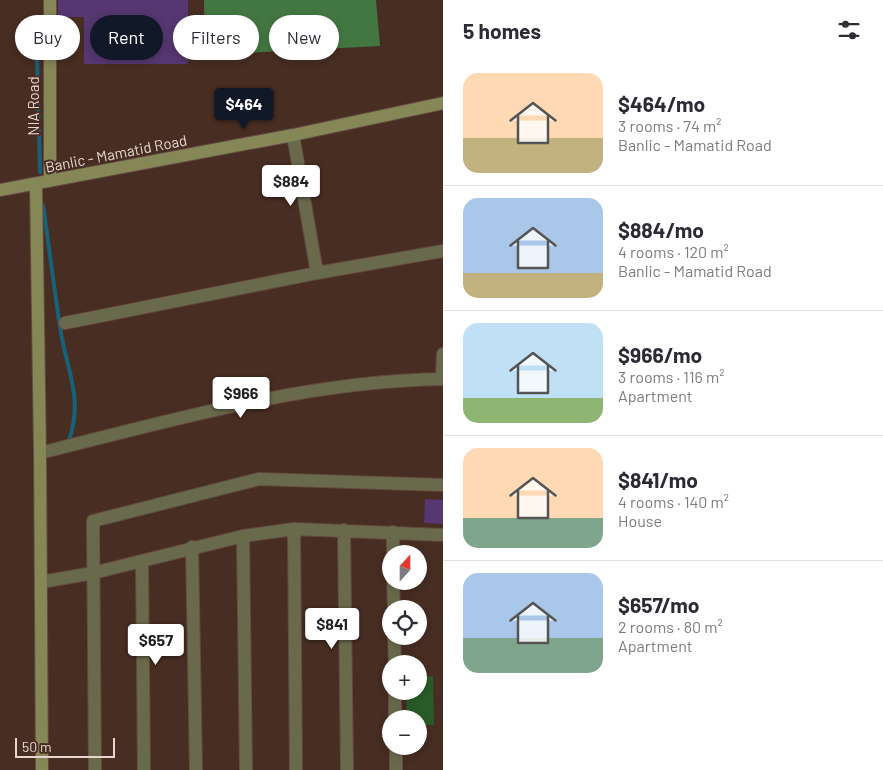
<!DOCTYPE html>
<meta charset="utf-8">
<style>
body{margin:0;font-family:Barlow,sans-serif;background:#f7f7f7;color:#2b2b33;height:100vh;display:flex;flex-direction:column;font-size:19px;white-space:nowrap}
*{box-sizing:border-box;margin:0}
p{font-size:16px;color:#7c7c81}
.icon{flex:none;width:28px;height:28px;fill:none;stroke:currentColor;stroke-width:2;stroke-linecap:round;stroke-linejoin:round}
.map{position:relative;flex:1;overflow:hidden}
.details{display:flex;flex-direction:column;background:#fff;width:440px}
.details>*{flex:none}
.banner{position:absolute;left:15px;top:15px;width:352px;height:45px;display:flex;gap:10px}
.needle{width:32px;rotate:21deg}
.fabs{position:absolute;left:382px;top:545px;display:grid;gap:10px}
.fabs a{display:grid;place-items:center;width:45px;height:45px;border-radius:50%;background:#fff;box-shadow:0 2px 8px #0003;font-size:25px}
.scale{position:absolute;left:15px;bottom:12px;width:100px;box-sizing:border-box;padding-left:5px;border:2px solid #e7d6cf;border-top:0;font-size:14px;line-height:18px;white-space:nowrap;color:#e7d6cf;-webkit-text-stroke:4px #472d22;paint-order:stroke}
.price{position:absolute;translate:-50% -42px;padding:0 11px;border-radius:5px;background:#fff;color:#222;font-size:16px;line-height:32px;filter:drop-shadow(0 1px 2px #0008)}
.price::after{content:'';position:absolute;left:50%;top:30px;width:15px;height:11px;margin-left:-8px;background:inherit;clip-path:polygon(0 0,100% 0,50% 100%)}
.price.current{background:#111827;color:#fff}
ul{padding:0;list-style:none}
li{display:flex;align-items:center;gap:15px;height:125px;padding:0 20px}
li+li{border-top:1px solid #e1e1e2}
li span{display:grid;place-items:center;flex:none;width:140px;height:100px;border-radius:15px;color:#555}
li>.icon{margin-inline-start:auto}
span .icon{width:60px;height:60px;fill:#fffc;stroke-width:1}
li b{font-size:21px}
h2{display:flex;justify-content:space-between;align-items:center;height:60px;padding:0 20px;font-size:21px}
.pill{padding:0 18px;border-radius:22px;background:#fff;box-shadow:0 2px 8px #0003;font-size:18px;line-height:45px}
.pill.current{background:#111827;color:#fff}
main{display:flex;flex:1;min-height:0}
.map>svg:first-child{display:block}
</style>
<main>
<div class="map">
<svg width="443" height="770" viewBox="0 0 443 770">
<rect width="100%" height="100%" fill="#472d22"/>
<!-- green -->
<path fill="#295c28" d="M433,676l1,49h-15v-6h-12l-1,-28h13v-14z"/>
<!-- forest -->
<path fill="#437741" d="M204,0h172l4,46 -175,9z"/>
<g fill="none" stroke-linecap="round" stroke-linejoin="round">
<!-- stream -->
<path stroke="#17627b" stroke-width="4" d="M37,55l3,117
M43,205c6,41 11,82 17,122 6,42 24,71 9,113"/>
</g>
<!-- building -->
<path fill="#563771" d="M58,0h130v64h-104v-47h-26z
M425,499l18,1v24l-19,-1z"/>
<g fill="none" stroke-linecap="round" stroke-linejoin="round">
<!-- street casing -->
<g stroke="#644b41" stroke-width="14">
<path id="street" d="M293,135l24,138
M65,323l252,-50 126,-22
M442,379l1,-25
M40,453c133,-33 266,-72 403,-74
M294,529l2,241
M344,530l3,240
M393,532v22
M243,536l3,234
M192,547l4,223
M142,561l2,209
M393,581l1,28
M41,582l52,-9 150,-37 51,-7 149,6
M394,636l1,28
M395,691v28
M396,746v24
M95,770l-2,-249 166,-42 184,6"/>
</g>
<!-- secondary casing -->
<g stroke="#644b41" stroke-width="14">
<path id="secondary" d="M50,181v-181
M36,185l4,268 2,317
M0,190l293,-55 150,-32"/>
</g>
<!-- street -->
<use href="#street" stroke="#696a4c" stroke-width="12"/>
<!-- secondary -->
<use href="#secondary" stroke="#868757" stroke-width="12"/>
</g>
<g text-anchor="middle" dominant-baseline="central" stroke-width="4" stroke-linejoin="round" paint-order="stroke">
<!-- street labels -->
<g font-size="15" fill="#e7d6cf" stroke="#472d22">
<text transform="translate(33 106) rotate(-90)">NIA Road</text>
<text transform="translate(116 153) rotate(-11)">Banlic - Mamatid Road</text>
</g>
</g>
</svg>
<div class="fabs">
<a><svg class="needle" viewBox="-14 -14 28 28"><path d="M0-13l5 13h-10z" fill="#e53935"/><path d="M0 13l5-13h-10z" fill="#7c7c81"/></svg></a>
<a><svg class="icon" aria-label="locate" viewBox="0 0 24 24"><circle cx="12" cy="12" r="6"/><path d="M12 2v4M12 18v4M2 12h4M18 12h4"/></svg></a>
<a>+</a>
<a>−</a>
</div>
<div class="scale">50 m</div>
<b class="price current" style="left:244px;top:130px">$464</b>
<b class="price" style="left:291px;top:207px">$884</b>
<b class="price" style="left:241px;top:419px">$966</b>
<b class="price" style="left:332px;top:650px">$841</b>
<b class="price" style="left:156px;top:666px">$657</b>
<div class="banner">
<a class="pill">Buy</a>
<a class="pill current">Rent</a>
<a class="pill">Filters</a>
<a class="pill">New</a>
</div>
</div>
<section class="details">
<h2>5 homes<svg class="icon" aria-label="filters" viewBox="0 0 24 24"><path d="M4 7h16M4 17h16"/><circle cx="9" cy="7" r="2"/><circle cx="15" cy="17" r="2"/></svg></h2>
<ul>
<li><span style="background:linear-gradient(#ffd9b3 65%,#c2b280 0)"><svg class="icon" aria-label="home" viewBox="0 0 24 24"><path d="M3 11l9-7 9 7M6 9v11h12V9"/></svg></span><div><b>$464/mo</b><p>3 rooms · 74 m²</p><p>Banlic - Mamatid Road</p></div></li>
<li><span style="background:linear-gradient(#a9c7e8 75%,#c2b280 0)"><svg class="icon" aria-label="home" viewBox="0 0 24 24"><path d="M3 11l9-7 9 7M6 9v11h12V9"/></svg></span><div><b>$884/mo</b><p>4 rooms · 120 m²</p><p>Banlic - Mamatid Road</p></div></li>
<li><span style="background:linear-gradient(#bfe0f5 75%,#8fb573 0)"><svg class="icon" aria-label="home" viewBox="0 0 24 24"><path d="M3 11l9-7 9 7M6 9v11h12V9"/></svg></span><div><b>$966/mo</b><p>3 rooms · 116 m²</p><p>Apartment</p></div></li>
<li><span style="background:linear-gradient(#ffd9b3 70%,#7fa58c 0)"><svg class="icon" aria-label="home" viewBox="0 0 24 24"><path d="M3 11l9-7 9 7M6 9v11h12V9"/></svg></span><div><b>$841/mo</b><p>4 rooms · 140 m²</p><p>House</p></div></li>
<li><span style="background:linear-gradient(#a9c7e8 65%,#7fa58c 0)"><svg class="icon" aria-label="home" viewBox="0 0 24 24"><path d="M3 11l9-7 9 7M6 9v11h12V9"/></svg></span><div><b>$657/mo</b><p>2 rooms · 80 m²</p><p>Apartment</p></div></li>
</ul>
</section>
</main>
